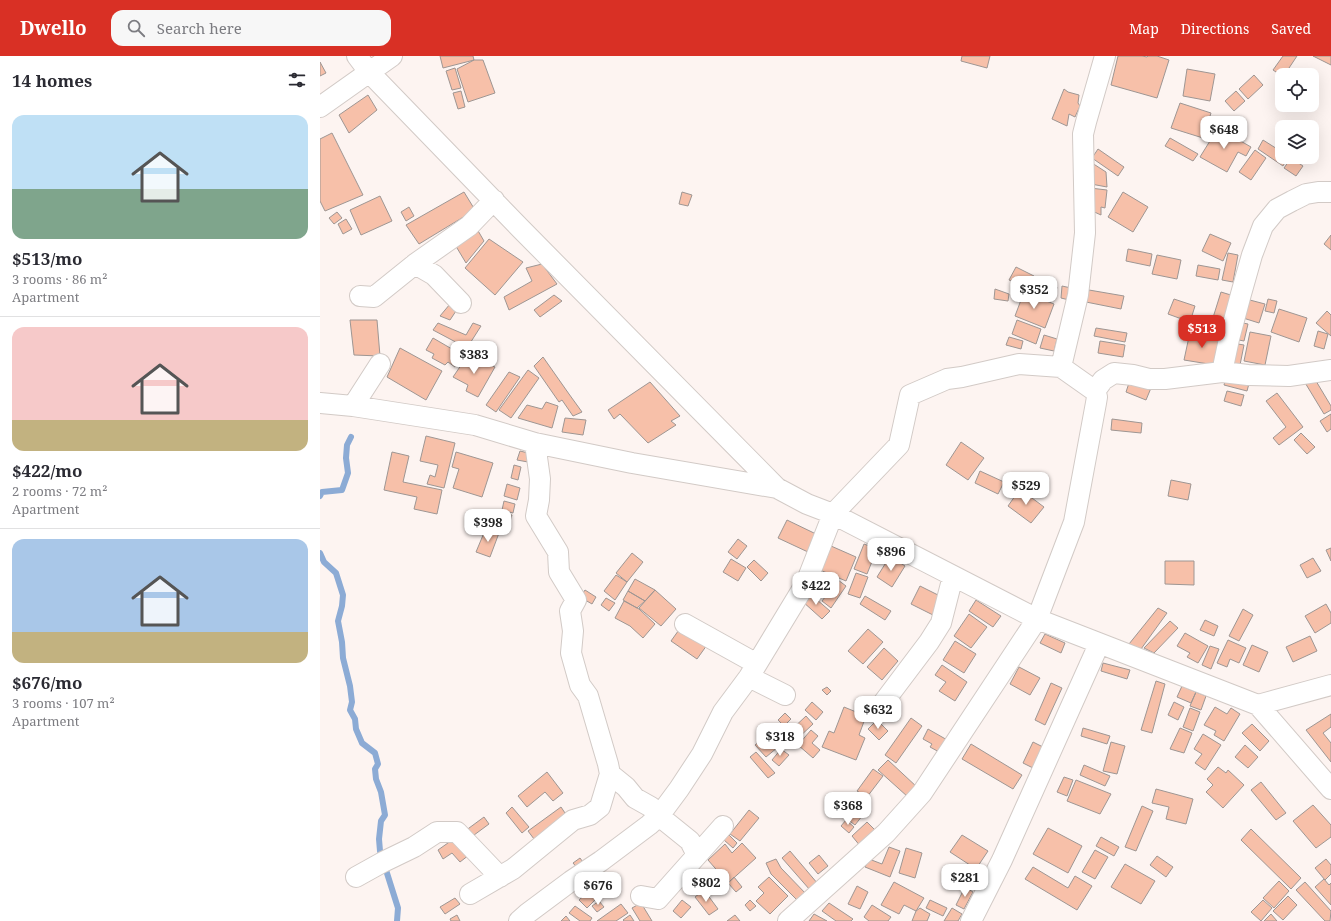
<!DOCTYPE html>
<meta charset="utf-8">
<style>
body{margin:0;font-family:"Noto Serif",serif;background:#f7f7f7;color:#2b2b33;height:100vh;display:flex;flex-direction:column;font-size:15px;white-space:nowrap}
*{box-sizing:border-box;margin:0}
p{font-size:13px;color:#7c7c81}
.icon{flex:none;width:22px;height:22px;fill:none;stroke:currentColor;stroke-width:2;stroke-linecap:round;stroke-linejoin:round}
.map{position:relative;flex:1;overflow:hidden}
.side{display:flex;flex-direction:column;background:#fff;width:320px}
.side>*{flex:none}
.controls{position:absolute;left:955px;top:12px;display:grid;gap:8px}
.controls a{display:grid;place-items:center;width:44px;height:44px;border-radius:8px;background:#fff;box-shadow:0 4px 16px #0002;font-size:20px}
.price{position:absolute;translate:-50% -34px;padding:0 9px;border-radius:8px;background:#fff;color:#222;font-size:13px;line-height:26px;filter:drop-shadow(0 1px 2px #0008)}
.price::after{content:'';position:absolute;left:50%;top:24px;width:12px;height:9px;margin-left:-6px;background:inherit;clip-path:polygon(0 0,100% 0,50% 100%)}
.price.active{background:#d93025;color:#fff}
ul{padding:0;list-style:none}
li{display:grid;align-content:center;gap:8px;height:212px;padding:0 12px}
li+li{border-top:1px solid #e1e1e2}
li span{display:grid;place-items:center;height:124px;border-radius:12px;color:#555}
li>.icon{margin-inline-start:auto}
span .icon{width:72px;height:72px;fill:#fffc;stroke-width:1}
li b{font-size:17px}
h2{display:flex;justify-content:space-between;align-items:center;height:48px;padding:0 12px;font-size:17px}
header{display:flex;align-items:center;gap:24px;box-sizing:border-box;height:56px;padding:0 20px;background:#d93025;color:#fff}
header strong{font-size:19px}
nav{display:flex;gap:22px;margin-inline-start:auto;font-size:14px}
.search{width:280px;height:36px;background:#f7f7f7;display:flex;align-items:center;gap:10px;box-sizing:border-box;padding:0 14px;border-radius:12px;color:#7c7c81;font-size:15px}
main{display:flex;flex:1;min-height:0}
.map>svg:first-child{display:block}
</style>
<header>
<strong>Dwello</strong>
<div class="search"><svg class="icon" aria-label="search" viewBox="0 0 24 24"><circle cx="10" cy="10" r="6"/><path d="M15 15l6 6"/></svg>Search here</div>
<nav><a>Map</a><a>Directions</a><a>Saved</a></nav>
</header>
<main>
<section class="side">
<h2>14 homes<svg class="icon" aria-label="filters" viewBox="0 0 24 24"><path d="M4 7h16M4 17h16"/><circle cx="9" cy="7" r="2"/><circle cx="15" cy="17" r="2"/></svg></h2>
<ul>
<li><span style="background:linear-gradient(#bfe0f5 60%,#7fa58c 0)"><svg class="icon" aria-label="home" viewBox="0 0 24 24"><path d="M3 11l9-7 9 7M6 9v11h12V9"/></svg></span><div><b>$513/mo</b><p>3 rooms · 86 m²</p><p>Apartment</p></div></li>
<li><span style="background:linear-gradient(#f6c9c9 75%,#c2b280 0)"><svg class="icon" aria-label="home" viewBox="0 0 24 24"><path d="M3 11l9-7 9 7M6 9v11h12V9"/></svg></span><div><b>$422/mo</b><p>2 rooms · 72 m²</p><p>Apartment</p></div></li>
<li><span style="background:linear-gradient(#a9c7e8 75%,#c2b280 0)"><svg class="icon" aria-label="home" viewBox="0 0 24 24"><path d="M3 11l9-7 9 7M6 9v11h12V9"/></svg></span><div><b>$676/mo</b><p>3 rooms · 107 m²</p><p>Apartment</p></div></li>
</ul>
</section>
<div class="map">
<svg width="1011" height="865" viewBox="0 0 1011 865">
<rect width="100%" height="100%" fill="#fdf4f1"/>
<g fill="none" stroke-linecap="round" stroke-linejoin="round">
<!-- stream -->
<path stroke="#8cabd5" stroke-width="6" d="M0,440l2,-4 20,-2 6,-17 -2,-15 1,-13 4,-8
M0,497l4,9 12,11 7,22 -1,11 -4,15 4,21 1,16 7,28 2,16 -2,8 5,9 1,10 6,14 13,10 3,11 -3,5 1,10 5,13 4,23 -4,6 -2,18 1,12 18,57 -1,13"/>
</g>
<!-- building -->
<path fill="#f7c0a9" stroke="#9e9693" d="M120,0h33l1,4 -31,8z
M642,0h28l-3,12 -26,-7z
M798,0h24l5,1 1,-1h9l12,4 -12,38 -46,-13z
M963,0h14l-8,12 13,7h-20v1l-9,-6z
M993,0h18v9z
M154,4h9l12,33 -27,9 -11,-33z
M0,6l6,11 -6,3z
M135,12l6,20 -9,2 -6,-19z
M867,13l28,5 -5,27 -27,-5z
M934,19l9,10 -15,14 -9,-10z
M744,33l4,3 11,3 -1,8 2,3 -5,11 -6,-3 -2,12 -15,-7z
M141,35l4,16 -7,2 -5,-16z
M916,35l9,10 -11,10 -9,-10z
M48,39l9,15 -28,23 -10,-18z
M860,47l31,10 -8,25 -32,-10z
M898,72l33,19 -5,9 -8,-4 -11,20 -27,-15z
M12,77l31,62 -38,16 -5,-10v-62z
M850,82l28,16 -5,7 -28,-15z
M943,84l19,12v5h6l-5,9 -25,-17z
M778,93l26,18 -6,9 -26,-18z
M935,94l11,8 -15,22 -12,-8z
M971,102l12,8 -7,10 -12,-8z
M772,107l14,9 1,15 -16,-3z
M770,132l17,2 -2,18 -4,-1v8l-11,-5z
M144,136l11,18 -56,34 -13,-19z
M362,136l10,3 -4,11 -9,-2z
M803,136l25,15 -15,25 -25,-15z
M60,140l12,25 -31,14 -11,-25z
M89,151l5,9 -8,5 -5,-9z
M17,156l5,6 -8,6 -5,-6z
M26,163l6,10 -9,5 -5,-10z
M157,173l7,12 -18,22 -12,-20z
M890,178l21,9 -8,18 -21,-10z
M1011,179v15l-7,-6z
M169,183l34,23 -28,33 -30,-27z
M808,193l24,5 -2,12 -24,-5z
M908,197l10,2 -5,27 -11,-2z
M837,199l24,5 -4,19 -25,-5z
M222,208l15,20 -48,26 -5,-13 28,-16 -6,-13z
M878,209l22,4 -2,11 -22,-4z
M696,211l18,9 -6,12 -19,-8z
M721,227l16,4 -2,10 -16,-4z
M742,230l9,2 -2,12 -8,-2z
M675,233l14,5 -1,7 -14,-2z
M769,234l35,6 -3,13 -35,-7z
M704,236l30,12 -9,24 -30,-12z
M901,236l13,4 -10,32 -13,-4z
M234,239l8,6 -22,16 -6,-7z
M854,243l21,7 -5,16 -22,-8z
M926,243l19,5 -6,19 -19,-6z
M948,243l9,2 -3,12 -9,-2z
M130,248l8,4 -8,12 -10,-4z
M959,253l28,9 -8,24 -28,-10z
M1007,255l4,4v21l-15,-13z
M30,264h27l3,36 -26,-1z
M697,264l24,9 -5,15 -24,-10z
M918,266l10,2 -4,17 -10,-2z
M118,267l28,12 7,-12 8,3 -14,22 -34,-18z
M776,272l31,5 -2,9 -31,-6z
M998,275l10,3 -4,15 -10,-3z
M870,276l31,6 -6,27 -31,-5z
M930,276l21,4 -6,29 -21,-4z
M724,279l13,4 -3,12 -14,-3z
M689,281l14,4 -2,8 -15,-4z
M113,282l31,18 -9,11 -7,-5 -3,3 -13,-7 2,-4 -8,-4z
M780,285l25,4 -2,12 -25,-4z
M912,287l12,2 -4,20 -12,-3z
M80,292l42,23 -16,29 -39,-23z
M148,299l27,12 -17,30 -12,-6 2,-6 -15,-8z
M223,301l26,37 13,18 -9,4 -11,-16 -3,2 -25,-36z
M208,314l11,8 -28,40 -12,-8z
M189,316l11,5 -24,35 -10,-7z
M907,318l23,6 -3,11 -23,-6z
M993,320l18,30v4l-7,4 -20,-33z
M810,324l21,8 -5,12 -20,-8z
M330,326l30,34 -9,5 5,4 -28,18 -28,-29 -6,5 -6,-9z
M907,335l17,4 -3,11 -17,-5z
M957,337l26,34 -24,18 -6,-7 13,-11 -20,-26z
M226,346l12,4 -6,22 -34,-10 9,-13 15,4z
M1011,358v15l-4,3 -7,-11z
M245,362l21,2 -3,15 -21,-3z
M792,363l30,4 -1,10 -30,-3z
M981,377l14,14 -8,7 -13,-14z
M106,380l29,7 -11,45 -17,-4 3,-9 5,2 3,-12 -18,-4z
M641,386l23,16 -16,22 -22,-15z
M200,395l8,2v9l-11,-2z
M72,396l17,4 -6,26 39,8 -5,24 -23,-5 3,-12 -33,-7z
M136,396l37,11 -11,34 -29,-9 6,-19 -7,-2z
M194,409l7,2 -3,13 -7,-2z
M660,415l24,11 -6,12 -23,-11z
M851,424l20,4 -3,16 -20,-4z
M187,428l13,4 -3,12 -13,-4z
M700,433l24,18 -13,16 -23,-17z
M184,445l11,3 -2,9 -11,-3z
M172,455l20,4 -3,10 -19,-4z
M467,464l29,14 -8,18 -30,-14z
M166,472l13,5 -9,24 -14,-5z
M418,483l9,7 -10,13 -9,-7z
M544,488l13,5 -10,25 -13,-5z
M511,490l25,11 -10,24 -26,-11z
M1011,492v13l-5,-11z
M312,497l11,9 -16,20 -11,-9z
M570,500l15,10 -13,21 -15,-10z
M993,502l8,13 -14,7 -7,-13z
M411,503l15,9 -8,13 -15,-9z
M434,504l14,13 -7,8 -14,-14z
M845,505h29v24l-29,-1z
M536,517l12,4 -8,21 -12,-4z
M296,519l11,7 -12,18 -11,-9z
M499,520l9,6 -9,13 -9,-6z
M315,523l20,11 -10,11 -17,-10z
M518,524l8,6 -15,22 -9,-7z
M600,530l22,11 -9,18 -22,-11z
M265,534l11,7 -4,7 -12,-7z
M335,534l21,19 -15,17 -22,-18z
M308,535l17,10 -8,7 -14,-8z
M489,537l21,18 -8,8 -20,-18z
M545,540l26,15 -6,9 -25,-16z
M286,542l9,5 -6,8 -8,-6z
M656,544l25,16 -8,11 -24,-16z
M304,545l15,8 16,15 -12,14 -13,-12 -15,-8z
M1006,548l5,9v10l-16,10 -10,-17z
M838,552l9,5 -26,36 -12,-5z
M923,553l10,6 -14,26 -10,-5z
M649,558l18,13 -16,21 -17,-12z
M885,564l13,6 -4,10 -14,-6z
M850,565l8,7 -24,25 -10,-5z
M361,571l26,18 -10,14 -26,-18z
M548,573l15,13 -20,22 -15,-13z
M865,577l23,13 -10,17 -11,-6 3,-4 -13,-7z
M725,578l20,9 -4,10 -21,-10z
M990,580l7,15 -24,11 -7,-15z
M908,584l18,8 -7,15 -9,-4 -3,8 -10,-4z
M635,585l21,13 -12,19 -21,-13z
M932,589l16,7 -9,20 -16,-7z
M890,590l9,3 -8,20 -9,-4z
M564,592l14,13 -16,19 -15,-13z
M783,607l27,7 -3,9 -26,-8z
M622,609l25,17 -12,19 -16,-10 7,-9 -11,-7z
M699,611l21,11 -10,17 -20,-11z
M836,625l9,3 -13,49 -11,-3z
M731,627l11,5 -17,37 -10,-5z
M862,630l14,6 -5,11 -14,-6z
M507,631l4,4 -4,4 -5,-5z
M876,636l10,4 -5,14 -11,-4z
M492,646l11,10 -7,8 -11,-10z
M854,646l10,5 -6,13 -10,-5z
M524,651l22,9 -7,19 6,3 -9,22 -34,-13 7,-16 5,2z
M895,651l12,7 4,-6 9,6 -16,27 -10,-6 2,-4 -12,-6z
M870,652l10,4 -7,19 -10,-4z
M465,657l6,6 -7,7 -6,-6z
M1011,658v13l-8,6 8,10v19l-25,-32z
M486,660l7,8 -17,16 -7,-8z
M591,662l11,8 -26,37 -11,-8z
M557,664l11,11 -9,9 -11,-11z
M932,668l17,17 -9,10 -18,-18z
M458,669l11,13 -23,19 -11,-12z
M763,672l27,8 -3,8 -26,-8z
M860,672l12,5 -8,20 -14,-4z
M608,673l21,12 -8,12 -11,-6 2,-3 -9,-5z
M491,674l7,6 -6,7 8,7 -7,8 -15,-13z
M883,678l18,11 -16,25 -10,-7 7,-9 -8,-5z
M713,686l18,9 -10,21 -18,-9z
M791,686l14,4 -8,28 -14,-3z
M651,688l51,31 -9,14 -51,-30z
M925,689l13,12 -10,11 -13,-11z
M461,693l8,6 -10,11 -7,-6z
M436,696l19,21 -7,5 -18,-21z
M568,704l30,28 -10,9 -30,-27z
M764,709l26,11 -5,10 -25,-11z
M898,711l8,6 2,-3 16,15 -21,23 -17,-16 7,-7 -6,-6z
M553,713l10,7 -16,21 -10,-6z
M227,716l16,21 -10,8 -8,-9 -18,15 -9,-11z
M744,721l9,3 -6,16 -10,-4z
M756,724l35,14 -11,20 -33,-13z
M941,726l25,31 -10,7 -25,-30z
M836,733l37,10 -7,25 -20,-5 3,-12 -17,-4z
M534,738l16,12 -15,19 -16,-12z
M993,749l18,20v12l-15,11 -23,-27z
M822,750l11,5 -17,40 -11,-4z
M192,751l17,20 -7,6 -16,-20z
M241,751l6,9 -33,23 -6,-8z
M429,754l10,8 -19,23 -10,-7z
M164,761l5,7 -19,14 -5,-7z
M526,764l8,7 -5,6 -8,-7z
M547,766l10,10 -16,15 -9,-11z
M728,772l34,18 -14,27 -35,-19z
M931,773l50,49 -10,11 -50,-49z
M409,779l8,8 -4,5 -9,-8z
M642,779l26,16 -12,18 -26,-17z
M781,781l18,10 -5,9 -18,-10z
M135,782l14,17 -9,7 -8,-9 -9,6 -5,-9z
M422,787l14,15 -28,25 -20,-23 17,-16 7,9z
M569,791l11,4 -10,26 -25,-10 4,-8 13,5z
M586,792l16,5 -7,25 -16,-5z
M775,794l13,7 -13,22 -13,-7z
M470,795l28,33 -8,6 -28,-32z
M499,799l9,11 -10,8 -9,-11z
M837,800l16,11 -7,10 -16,-12z
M260,802l5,7 -6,5 -6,-7z
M456,803l5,9 27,28 -8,7 -29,-29 -5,-11z
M1006,803l5,6v9l-6,6 -10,-12z
M805,808l30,17 -14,23 -30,-17z
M713,811l35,21 7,-12 17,10 -15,24 -52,-31z
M414,821l8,10 -6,5 -8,-9z
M449,821l19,19 -18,18 -14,-13 8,-8 -6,-6z
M1004,823l5,6 2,-2v22l-16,-18z
M959,825l10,10 -15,17 -11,-10z
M574,826l30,16 -8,13 -12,-6 -5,9 -18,-9z
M985,826l26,29 -1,10h-5l-29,-31z
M537,830l11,6 -8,17 -12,-5z
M645,831l8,5 -9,17 -8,-4z
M271,833l7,8 -11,11 -8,-8z
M384,834l14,19 -9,6 -14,-18z
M968,840l9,9 -14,15 -10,-9z
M135,842l5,6 -15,10 -5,-7z
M362,844l9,7 -10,11 -8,-7z
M430,844l6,6 -6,5 -5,-6z
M610,844l17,8 -4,8 -17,-8z
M943,844l9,8 -11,13 -10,-9z
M279,845l5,6 -7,5 -5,-6z
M321,847l11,18h-12l-8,-13z
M509,847l24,16 -2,2h-15l-14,-10z
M301,848l7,9 -12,8h-19z
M552,849l19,12 -3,4h-19l-5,-4z
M255,850l17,12 -2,3h-10l-11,-8z
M600,852l10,6 -3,7h-15l4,-10z
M632,852l10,6 -4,7h-14z
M494,858l13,7h-18z
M951,858l6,7h-13z
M137,859l3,6h-9l-1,-2z
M310,859l4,6h-10l-1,-1z
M415,859l5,6h-13z
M246,860l4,5h-9z"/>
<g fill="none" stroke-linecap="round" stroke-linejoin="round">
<!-- street casing -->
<g stroke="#d2cac6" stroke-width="22">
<path id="street" d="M37,0l12,16 152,157 256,259 30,16 26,10 204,105 221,86 73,-20
M0,51l72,-51
M95,208l19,11 27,28
M40,240l14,1 41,-33 54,-38 25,-26
M741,311l17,-72 7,-62 -2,-99 3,-12 19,-66
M902,316l7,-33 12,-45 11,-39 11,-29 14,-17 15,-8 14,-7 12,-2h13
M775,335l8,-11 11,-7 19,2 16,4h16l57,-7 26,3 41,1 42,-6
M0,347l33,3 122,19 60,18 97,20 145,25
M33,350l27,-42
M215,387l5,36 -1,21 -3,16 22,36 1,20 17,28 -6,11 3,20 -2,22 9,32 8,11 20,68 2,10 16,13 9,11 16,9 8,9 31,25 7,14
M365,568l72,40
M429,621l36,18
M563,647l46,-61 12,-19 12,-47
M938,649l73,84
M36,821l27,-15 31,-15 23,-15h20l43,45
M150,838l43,-25 60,-49 17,-5 10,-8 10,-33
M321,840l17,3 65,-73
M199,865l9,-8 43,-32 30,-20 48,-36 10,-9 20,-27 23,-35 21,-42 26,-35 57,-94 27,-69 66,-69 11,-50 37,-16 15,-2 57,-13 42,3 34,24 2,6 -1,6 -22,119 -37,97 -115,174 -36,40 -98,88
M651,865l31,-61 97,-216"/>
</g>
<!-- street -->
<use href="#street" stroke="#fff" stroke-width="20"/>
</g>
</svg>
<div class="controls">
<a><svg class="icon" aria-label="locate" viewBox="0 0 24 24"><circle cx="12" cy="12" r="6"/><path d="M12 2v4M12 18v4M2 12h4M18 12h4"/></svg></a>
<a><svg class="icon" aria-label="layers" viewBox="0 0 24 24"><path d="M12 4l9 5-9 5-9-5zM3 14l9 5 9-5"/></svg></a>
</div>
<b class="price" style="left:904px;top:94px">$648</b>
<b class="price" style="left:714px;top:254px">$352</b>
<b class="price active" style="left:882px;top:293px">$513</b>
<b class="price" style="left:154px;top:319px">$383</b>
<b class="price" style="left:706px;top:450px">$529</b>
<b class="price" style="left:168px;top:487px">$398</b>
<b class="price" style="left:571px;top:516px">$896</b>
<b class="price" style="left:496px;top:550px">$422</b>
<b class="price" style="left:558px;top:674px">$632</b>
<b class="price" style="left:460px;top:701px">$318</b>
<b class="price" style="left:528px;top:770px">$368</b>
<b class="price" style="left:645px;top:842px">$281</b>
<b class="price" style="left:386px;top:847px">$802</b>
<b class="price" style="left:278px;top:850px">$676</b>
</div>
</main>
